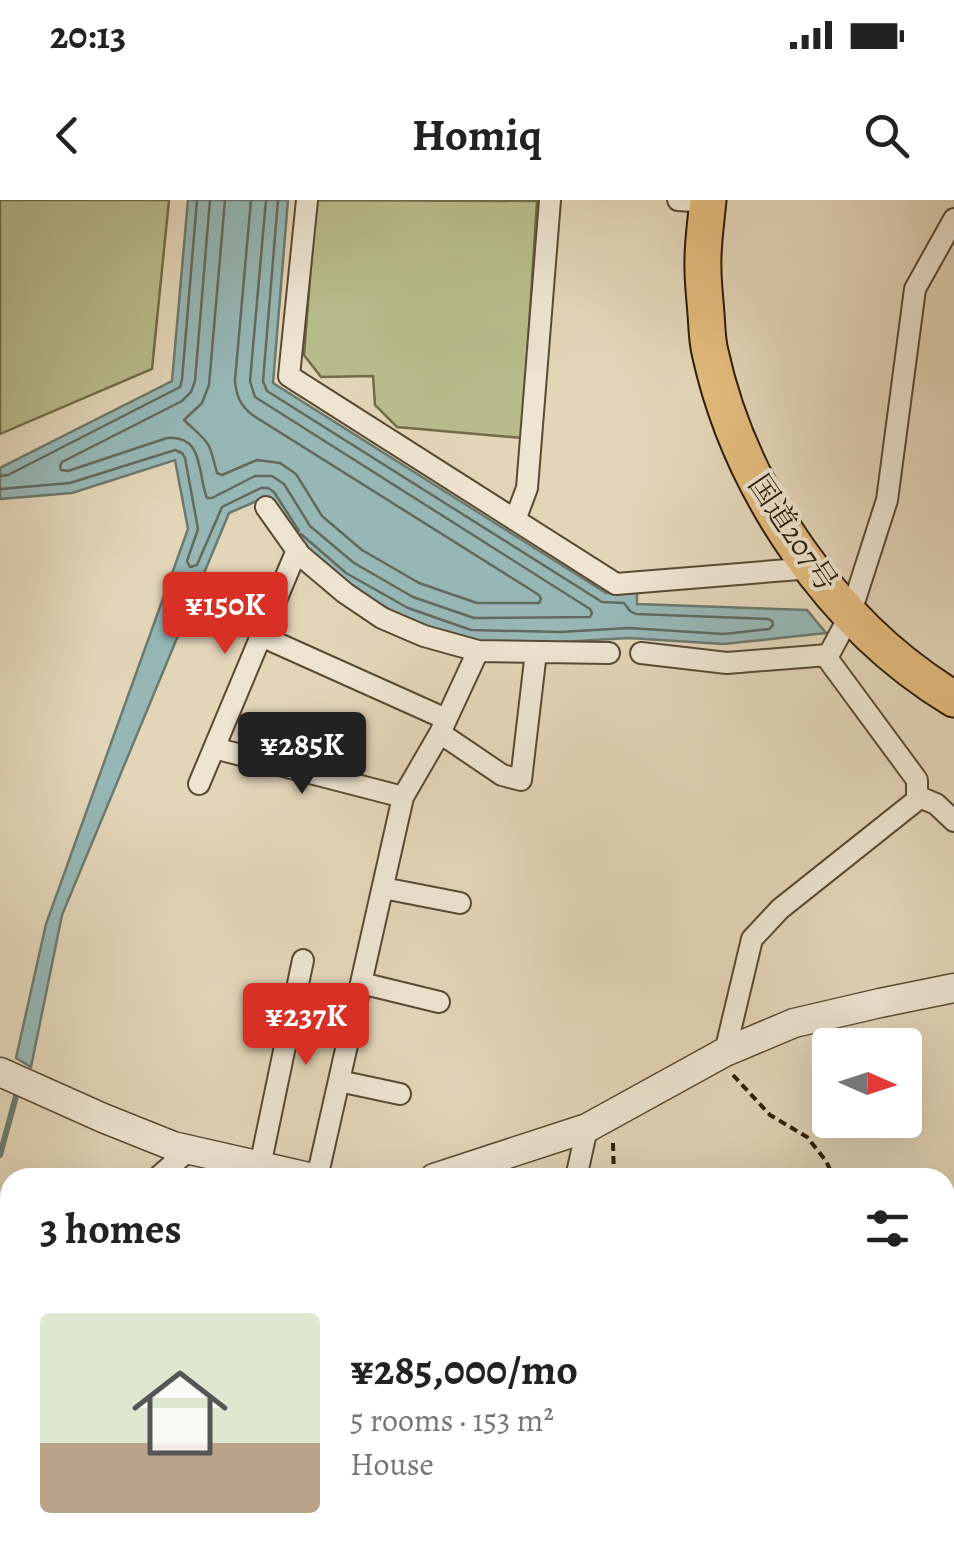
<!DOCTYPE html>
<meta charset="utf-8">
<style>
body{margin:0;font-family:Alegreya,"Noto Serif JP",serif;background:#f6f6f6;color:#222;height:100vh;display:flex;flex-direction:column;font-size:38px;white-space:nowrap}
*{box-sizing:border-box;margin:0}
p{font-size:32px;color:#767676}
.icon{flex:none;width:55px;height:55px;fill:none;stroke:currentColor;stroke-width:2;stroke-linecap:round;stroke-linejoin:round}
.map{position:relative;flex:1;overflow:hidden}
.panel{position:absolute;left:0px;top:968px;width:955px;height:392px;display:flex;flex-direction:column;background:#fff;border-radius:30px 30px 0 0;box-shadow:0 10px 40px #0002}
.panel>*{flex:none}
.needle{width:65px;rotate:93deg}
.controls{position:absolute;left:812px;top:828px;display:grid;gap:20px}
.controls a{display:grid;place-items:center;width:110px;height:110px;border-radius:10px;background:#fff;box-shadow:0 10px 40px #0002;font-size:50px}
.price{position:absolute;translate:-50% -85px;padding:0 22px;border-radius:10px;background:#d93025;color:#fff;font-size:32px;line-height:65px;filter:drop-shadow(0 2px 5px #0008)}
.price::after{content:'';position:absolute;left:50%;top:60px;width:30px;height:22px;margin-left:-15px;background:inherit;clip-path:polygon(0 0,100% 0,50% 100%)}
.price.active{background:#222;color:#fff}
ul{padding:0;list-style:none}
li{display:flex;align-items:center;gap:30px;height:250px;padding:0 40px}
li span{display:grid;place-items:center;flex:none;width:280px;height:200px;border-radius:10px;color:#555}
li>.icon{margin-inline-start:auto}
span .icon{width:120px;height:120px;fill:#fffc;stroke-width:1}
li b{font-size:42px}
h2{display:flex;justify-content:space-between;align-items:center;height:120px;padding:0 40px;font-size:42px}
.status{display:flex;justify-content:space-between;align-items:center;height:70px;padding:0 50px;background:#fff;direction:ltr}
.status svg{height:28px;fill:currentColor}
header{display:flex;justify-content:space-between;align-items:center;height:130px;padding:0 40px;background:#fff;font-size:45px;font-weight:700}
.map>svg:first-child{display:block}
</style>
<div class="status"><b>20:13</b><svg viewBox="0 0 49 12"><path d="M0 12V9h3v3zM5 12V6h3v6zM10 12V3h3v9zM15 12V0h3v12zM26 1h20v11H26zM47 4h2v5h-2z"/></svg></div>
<header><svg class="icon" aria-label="back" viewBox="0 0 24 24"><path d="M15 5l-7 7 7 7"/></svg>Homiq<svg class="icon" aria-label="search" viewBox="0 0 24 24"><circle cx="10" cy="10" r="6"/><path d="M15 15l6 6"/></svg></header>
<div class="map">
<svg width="954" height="1359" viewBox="0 0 954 1359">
<rect width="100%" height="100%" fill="#e3d5b8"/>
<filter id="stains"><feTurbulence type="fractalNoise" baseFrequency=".002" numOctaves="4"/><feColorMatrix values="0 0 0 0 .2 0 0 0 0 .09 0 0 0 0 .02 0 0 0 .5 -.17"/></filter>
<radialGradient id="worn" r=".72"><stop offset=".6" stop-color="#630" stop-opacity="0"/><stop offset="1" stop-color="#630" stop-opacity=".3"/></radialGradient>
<!-- green -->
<path fill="#b8bc8c" stroke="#726c48" stroke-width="2.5" d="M0,0h169l-17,169 -152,65z
M316,0l221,1 -15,237 -125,-11 -22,-22 -2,-29 -52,1 -17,-22z
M685,1350h140l-5,9h-126z"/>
<!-- water -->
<path fill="#96b7b6" stroke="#6c796f" stroke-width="2.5" d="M188,0h100l-15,183 333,210 31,-1v12l170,6 19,23 -102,11 -95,-6 -69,4 -90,-1 -66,-23 -63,-37 -49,-41 -26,-43 -37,16 -167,402 -31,152 -15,-9 30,-134 142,-395 -13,-69 -103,33 -72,6v-31l172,-87z"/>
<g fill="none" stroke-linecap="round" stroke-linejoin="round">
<!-- shore -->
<path stroke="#626a5e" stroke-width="2.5" d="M210,0l-15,181 -4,11 -9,9 -120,61 -2,4 1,4 7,1 99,-33c38,-3 30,36 40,60h5l43,-22h17l12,8 26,42 44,37 59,34 61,21 116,-1 2,-4 -2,-4 -335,-212 -5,-16 16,-181
M225,0l-16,185 -7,18 -18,17c25,24 24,17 33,53l5,2 35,-15 23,3 16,11 26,42 40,34 57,33 58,20h62l2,-4 -2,-4 -285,-179c-13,-9 -18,-20 -19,-36l16,-180
M278,0l-15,181 4,10 335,211 22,1 6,8 6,3 132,5 4,2 1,4 -4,4 -45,5 -95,-6 -69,4 -89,-2 -63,-22 -62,-35 -45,-39
M0,276l8,-1 172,-88 2,-7 15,-180
M0,289l70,-6 105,-33 7,3 3,5 13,71 -11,32 3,6 7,-2 25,-58 39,-19h7l6,4 25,39"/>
<!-- stream -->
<path stroke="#6c796f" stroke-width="6" d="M0,955l18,-66"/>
<!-- minor casing -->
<g stroke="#5a4a32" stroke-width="24">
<path id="minor" d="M307,0l-18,176 327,208 196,-16
M678,0l30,2
M266,307l34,48 45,38 37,25 42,18 54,15
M515,320l12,-32 23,-288
M261,436l185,83
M641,453l86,10 101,-8
M440,533l62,42 19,5 15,-128
M214,548l189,49
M199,584l98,-234
M917,596l19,8 18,17
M383,688l77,15
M361,783l78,19
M725,852l27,-113 28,-30 137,-109v-20l-90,-122 23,-43 37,-115 28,-211 39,-70
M339,881l61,13
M260,966l43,-206
M157,978l32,-28
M317,978l86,-381 37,-64 38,-82 131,2
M576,978l11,-50
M0,1185l10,-5
M0,1257l10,-11"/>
</g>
<!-- tertiary casing -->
<g stroke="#5a4a32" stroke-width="31">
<path id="tertiary" d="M0,872l103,46 70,28 140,32
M434,978l153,-50 138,-76 69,-29 86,-20 74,-15"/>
</g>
<!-- trunk casing -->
<g stroke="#2d1c05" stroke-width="39">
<path id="trunk" d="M708,0c-2,22 -6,46 -5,69 0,15 2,30 3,45 1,13 1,26 4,38 30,138 123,274 244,347"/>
</g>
<!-- path -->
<path stroke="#2d1c05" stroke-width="4" stroke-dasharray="8 5" stroke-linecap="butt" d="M733,875l37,40 37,22 19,24 8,17
M613,943l1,35
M945,1091l9,2
M945,1349l9,-10
M687,1350l6,9
M936,1359l8,-9"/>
<!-- minor -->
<use href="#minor" stroke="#ede4d1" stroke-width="20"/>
<!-- tertiary -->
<use href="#tertiary" stroke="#ede4d1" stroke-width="28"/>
<!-- trunk -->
<use href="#trunk" stroke="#e2ba7c" stroke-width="35"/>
</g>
<g text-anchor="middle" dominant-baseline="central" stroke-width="8" stroke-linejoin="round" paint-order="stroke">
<!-- street labels -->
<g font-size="30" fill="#2d1c05" stroke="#ede4d1">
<text transform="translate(793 333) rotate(56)">国道207号</text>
</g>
</g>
<rect width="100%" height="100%" filter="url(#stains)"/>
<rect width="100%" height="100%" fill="url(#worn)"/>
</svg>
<div class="controls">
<a><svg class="needle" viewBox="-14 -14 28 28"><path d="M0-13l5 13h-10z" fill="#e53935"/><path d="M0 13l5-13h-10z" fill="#767676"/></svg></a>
</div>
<b class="price" style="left:225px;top:457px">¥150K</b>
<b class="price active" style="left:302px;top:597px">¥285K</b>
<b class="price" style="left:306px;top:868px">¥237K</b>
<section class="panel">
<h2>3 homes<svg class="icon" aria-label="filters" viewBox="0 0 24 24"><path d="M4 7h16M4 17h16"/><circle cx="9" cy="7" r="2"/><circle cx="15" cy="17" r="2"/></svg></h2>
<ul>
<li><span style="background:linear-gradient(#dfe7d0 65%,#b9a48a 0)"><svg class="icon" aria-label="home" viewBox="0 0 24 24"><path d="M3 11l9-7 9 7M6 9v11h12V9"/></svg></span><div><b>¥285,000/mo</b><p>5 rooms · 153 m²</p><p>House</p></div></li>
</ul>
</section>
</div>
